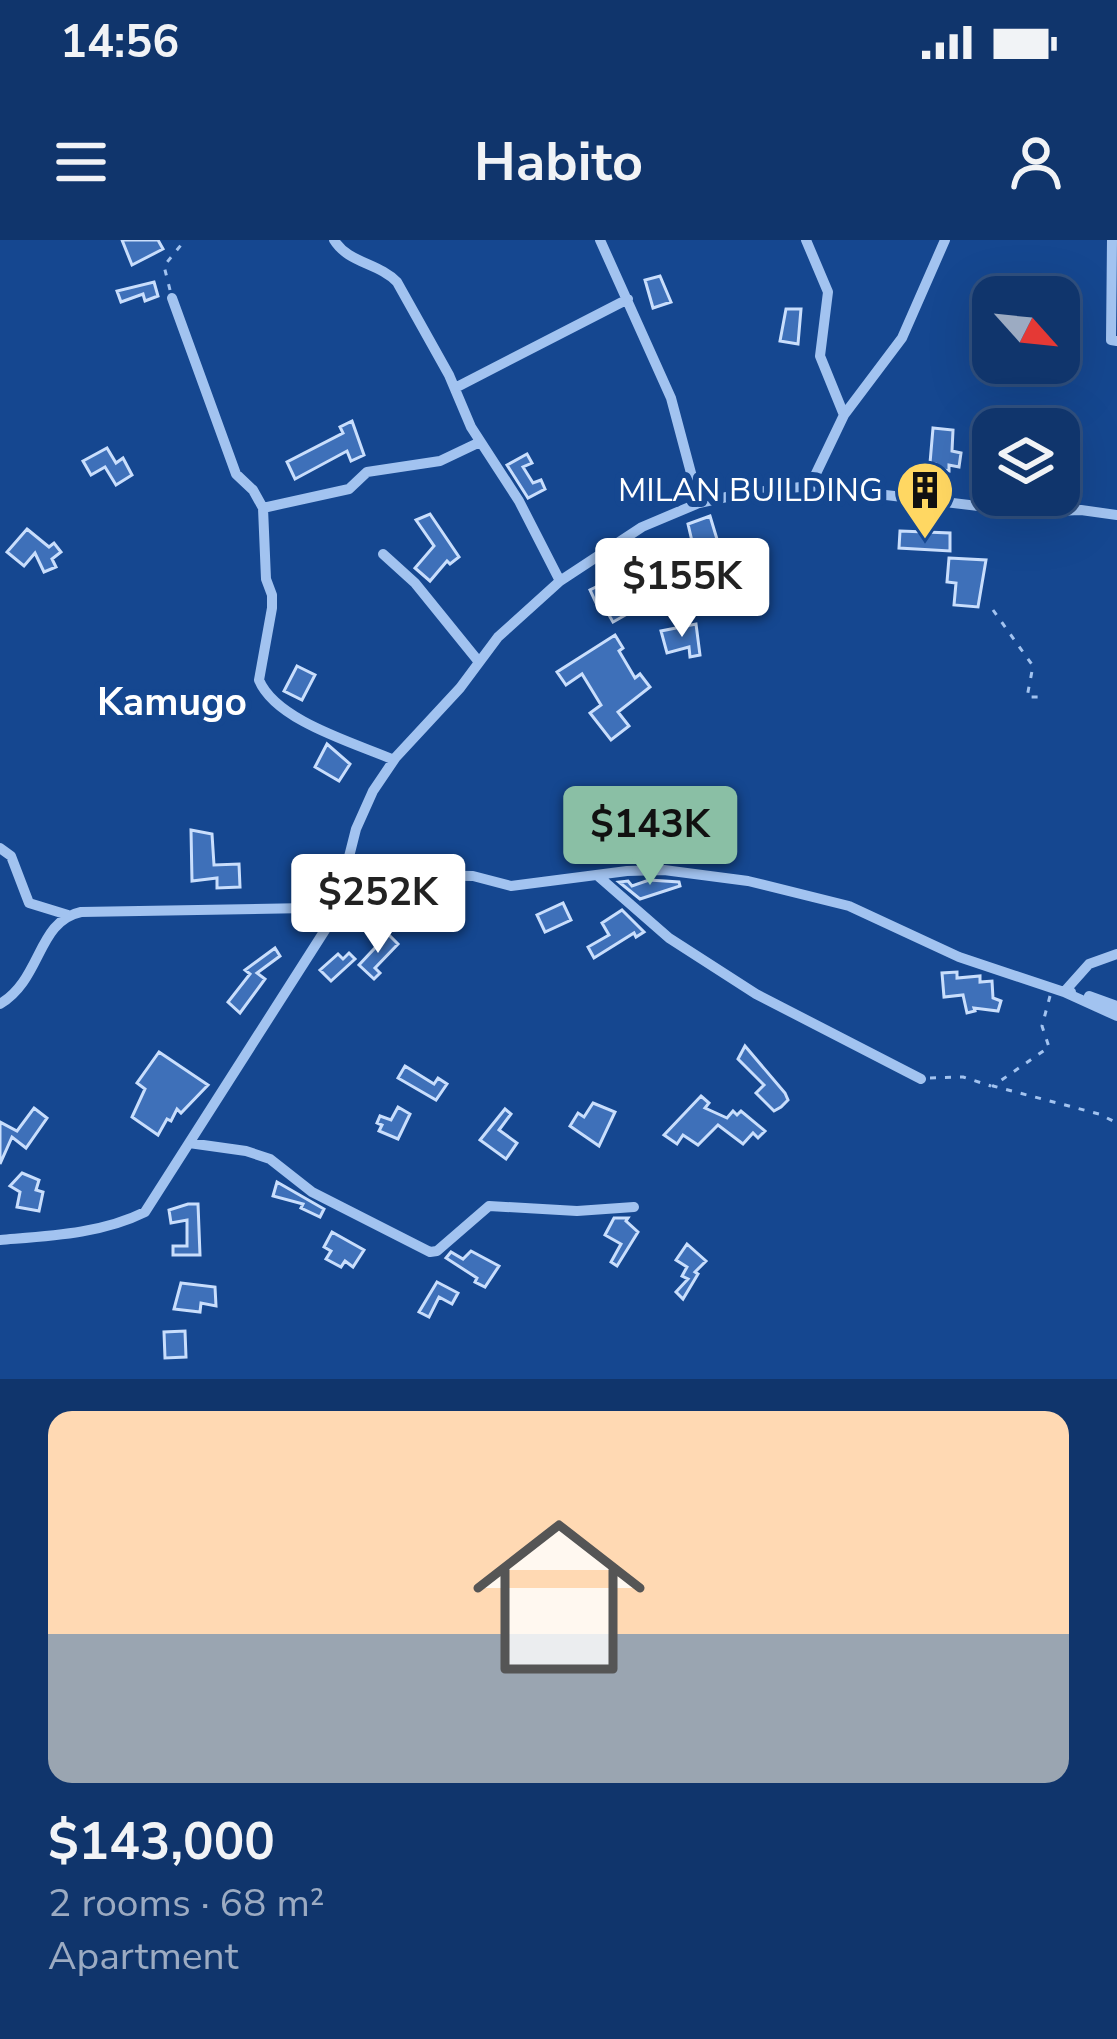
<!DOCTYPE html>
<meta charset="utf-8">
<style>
body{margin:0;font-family:"Nunito Sans",sans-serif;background:#193d72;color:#f1f3f6;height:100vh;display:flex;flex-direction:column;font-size:45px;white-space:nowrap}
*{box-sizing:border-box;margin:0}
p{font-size:39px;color:#9cabc2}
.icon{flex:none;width:66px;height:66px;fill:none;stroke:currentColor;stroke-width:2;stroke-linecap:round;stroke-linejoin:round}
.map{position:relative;height:1139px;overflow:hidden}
.sheet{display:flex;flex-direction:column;background:#10356c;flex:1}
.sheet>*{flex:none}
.needle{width:78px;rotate:117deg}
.fabs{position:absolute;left:972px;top:36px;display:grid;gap:24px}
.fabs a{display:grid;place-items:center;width:108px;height:108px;border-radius:24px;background:#10356c;box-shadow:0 12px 48px #0002,0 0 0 3px #30507f;font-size:60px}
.price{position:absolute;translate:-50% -102px;padding:0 27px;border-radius:12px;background:#fff;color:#222;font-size:39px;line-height:78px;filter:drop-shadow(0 3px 6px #0008)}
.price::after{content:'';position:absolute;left:50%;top:72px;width:36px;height:27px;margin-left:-18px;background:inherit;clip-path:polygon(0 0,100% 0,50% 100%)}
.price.on{background:#8abfa5;color:#111}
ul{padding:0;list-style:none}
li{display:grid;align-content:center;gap:24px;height:636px;padding:0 48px}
li span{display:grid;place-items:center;height:372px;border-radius:24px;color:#555}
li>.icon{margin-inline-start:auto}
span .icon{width:216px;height:216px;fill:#fffc;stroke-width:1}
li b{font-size:51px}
.status{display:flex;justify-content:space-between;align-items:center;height:84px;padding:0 60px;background:#10356c;direction:ltr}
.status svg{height:33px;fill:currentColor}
header{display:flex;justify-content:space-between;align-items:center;height:156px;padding:0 48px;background:#10356c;font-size:54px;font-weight:700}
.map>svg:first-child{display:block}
</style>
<div class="status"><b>14:56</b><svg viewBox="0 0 49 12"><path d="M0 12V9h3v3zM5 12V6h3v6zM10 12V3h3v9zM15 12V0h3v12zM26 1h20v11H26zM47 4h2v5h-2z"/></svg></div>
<header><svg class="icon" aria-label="menu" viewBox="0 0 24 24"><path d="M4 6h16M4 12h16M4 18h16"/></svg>Habito<svg class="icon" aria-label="person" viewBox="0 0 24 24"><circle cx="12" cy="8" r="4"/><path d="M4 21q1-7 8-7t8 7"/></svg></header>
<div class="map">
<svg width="1117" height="1139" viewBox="0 0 1117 1139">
<rect width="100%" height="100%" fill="#154790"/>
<!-- building -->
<path fill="#3e70b9" stroke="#c9defc" stroke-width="3" d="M122,0h36l5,9 -31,16z
M660,36l11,26 -18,6 -8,-28z
M154,42l4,14 -13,5 -2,-7 -22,8 -4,-11z
M786,69h15l-3,35 -18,-3z
M352,181l12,34 -13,6 -4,-10 -52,28 -8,-17 56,-29 -3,-6z
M933,188l20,2 -1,21 9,2 -2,14 -10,-2v6l-15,-3 1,-4 -5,-1z
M107,208l9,15 7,-5 9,17 -16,10 -11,-18 -14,8 -8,-14z
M527,214l5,9 -9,4 10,16 8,-3 4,9 -17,9 -21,-33z
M430,274l29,43 -9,7 -3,-3 -17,20 -15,-13 19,-22 -18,-26z
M710,276l13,43 -25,8 -10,-43z
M27,289l22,18 5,-4 7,9 -9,7 4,8 -12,5 -9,-19 -11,13 -17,-14z
M900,291l50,2v18l-51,-3z
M949,318l37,2 -8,47 -24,-2 2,-22 -9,-1z
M614,345l15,28 -16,9 -11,-19 -5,2 -7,-15 8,-4 2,5z
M696,384l4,31 -10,2 -1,-10 -22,6 -6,-22z
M615,395l8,13 -4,3 16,27 5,-4 10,13 -32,25 11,14 -18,14 -21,-27 11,-8 -19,-31 -16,11 -9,-13z
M297,426l18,9 -13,25 -18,-9z
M327,504l23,20 -11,17 -24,-14z
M191,590l21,4 2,31 25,-1 1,23 -23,1v-10l-25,3z
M649,640l30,2 1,4 -40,13 -21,-17 9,-1 4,5z
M563,663l8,17 -26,12 -8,-17z
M622,670l22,22 -8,5 -2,-4 -40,25 -6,-11 21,-12 -7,-12z
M388,694l10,10 -23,24 5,5 -6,6 -15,-14z
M275,708l5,8 -23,17 8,6 -25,34 -12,-11 22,-28 -5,-4z
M349,713l6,6 -24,22 -11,-11 18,-16 5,5z
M957,732v6l23,-2v6l12,-1 1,17 8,3 -3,10 -24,-3 1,3 -8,2 -4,-18 -19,2 -2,-24z
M745,806l40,47 3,7 -7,7 -7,4 -18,-18 8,-8 -26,-26z
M159,812l49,33 -27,28 -4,-4 -6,12 -4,-2 -9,16 -26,-18 13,-28 -8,-6z
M405,826l29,18 4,-6 9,6 -11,16 -38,-22z
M701,856l8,7 -4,5 22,10 6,-7 4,4 4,-4 24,20 -7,7 -5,-5 -10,11 -25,-19 -20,20 -15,-10 -6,9 -13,-9z
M593,863l22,9 -16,34 -29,-20 8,-13 6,4z
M398,867l12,7 -12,25 -19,-8 3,-6 -5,-2 3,-7 11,4z
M34,868l13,10 -21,30 -14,-11 -12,27v-42l17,9z
M505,869l6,5 -12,16 18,13 -11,16 -26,-19z
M22,933l17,7 -3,10 7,2 -4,19 -22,-4 3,-15 -10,-6z
M277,942l47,27 -4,8 -19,-9 2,-4 -30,-8z
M188,964h10l2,51h-27v-9h14v-26l-16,3 -2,-13z
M614,978h14l-2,3 12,11 -21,34 -6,-4 10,-18 -16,-9z
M332,992l32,18 -11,17 -8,-6 -4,6 -15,-8 5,-8 -7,-4z
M687,1004l19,17 -11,11 3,2 -15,25 -7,-7 12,-13 -6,-3 5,-9 -11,-7z
M471,1011l28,15 -14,21 -10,-5 2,-4 -31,-20 5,-6 12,7z
M437,1042l21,11 -6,11 -13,-7 -10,20 -10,-5z
M181,1043l34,4 1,19 -15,-3 -1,9 -26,-3z
M185,1091l1,26 -21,1 -1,-26z"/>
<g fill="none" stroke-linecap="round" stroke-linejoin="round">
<!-- path -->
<path stroke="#a2c3f0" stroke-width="3" stroke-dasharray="6 9" stroke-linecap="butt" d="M170,50l-6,-24 21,-26
M993,370l40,56 -6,31h11h-4
M1050,756l-8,30 7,21 -56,39 106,28 18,9
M930,838l33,-1 28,9"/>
<!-- minor -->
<path stroke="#a2c3f0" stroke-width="10" d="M334,0c14,23 45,23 63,42l52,93 22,52 48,74 41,80
M600,0l71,158 28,105
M806,0l22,52 -8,64 24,59
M1112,0l-1,100 6,1
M172,58l64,176 17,16 10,18 3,71 6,16v13l-13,72c17,41 96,63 135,80
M455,148l173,-89
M810,246l34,-71 58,-77 43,-98
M263,268l86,-19 18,-17 73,-11 40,-19
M383,314l32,29 64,79
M0,608l11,8 18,47 39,12
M598,636l71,62 87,56 165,85
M1071,752h-7l25,-28 28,-10
M1089,756l28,10
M0,764c42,-25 37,-83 81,-92l227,-4 59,-31 18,-2 88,1 38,10 116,-15 37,-1 84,11 101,25 110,51 105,35 53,24
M189,903l57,8 24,8 42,33 118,60 7,-1 52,-45 88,5 57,-4
M0,1000c48,-4 101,-6 145,-28l189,-296 22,-87 17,-38 23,-34 64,-69 38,-51 62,-56 82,-54 57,-24 46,-10 65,-7 219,26 52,-2 36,5"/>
</g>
<!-- icons -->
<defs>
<g id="building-pin" transform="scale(3)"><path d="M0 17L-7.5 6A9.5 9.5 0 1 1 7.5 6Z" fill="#ffd762" stroke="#154790"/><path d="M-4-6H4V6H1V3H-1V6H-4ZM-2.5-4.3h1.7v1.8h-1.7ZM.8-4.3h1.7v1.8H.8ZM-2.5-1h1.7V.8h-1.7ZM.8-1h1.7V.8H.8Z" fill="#111"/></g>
</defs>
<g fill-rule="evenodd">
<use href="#building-pin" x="925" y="250"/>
</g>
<g text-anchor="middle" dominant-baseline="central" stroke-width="12" stroke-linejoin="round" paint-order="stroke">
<!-- poi labels -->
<g font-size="33" fill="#fff" stroke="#154790" text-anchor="end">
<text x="883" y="250">MILAN BUILDING</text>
</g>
<!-- quarter labels -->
<g font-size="39" font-weight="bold" fill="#fff" stroke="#154790">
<text x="172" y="462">Kamugo</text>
</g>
</g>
</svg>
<div class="fabs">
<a><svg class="needle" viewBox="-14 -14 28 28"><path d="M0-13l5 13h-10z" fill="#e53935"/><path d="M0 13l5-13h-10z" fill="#9cabc2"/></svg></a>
<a><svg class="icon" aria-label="layers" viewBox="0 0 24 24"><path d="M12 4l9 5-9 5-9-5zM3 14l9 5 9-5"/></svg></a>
</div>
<b class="price" style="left:682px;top:400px">$155K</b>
<b class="price on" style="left:650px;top:648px">$143K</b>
<b class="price" style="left:378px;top:716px">$252K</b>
</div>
<section class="sheet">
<ul>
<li><span style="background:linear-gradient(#ffd9b3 60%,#9aa5b1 0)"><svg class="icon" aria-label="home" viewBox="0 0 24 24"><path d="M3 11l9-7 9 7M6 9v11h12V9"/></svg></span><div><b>$143,000</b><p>2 rooms · 68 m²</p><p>Apartment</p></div></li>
</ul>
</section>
